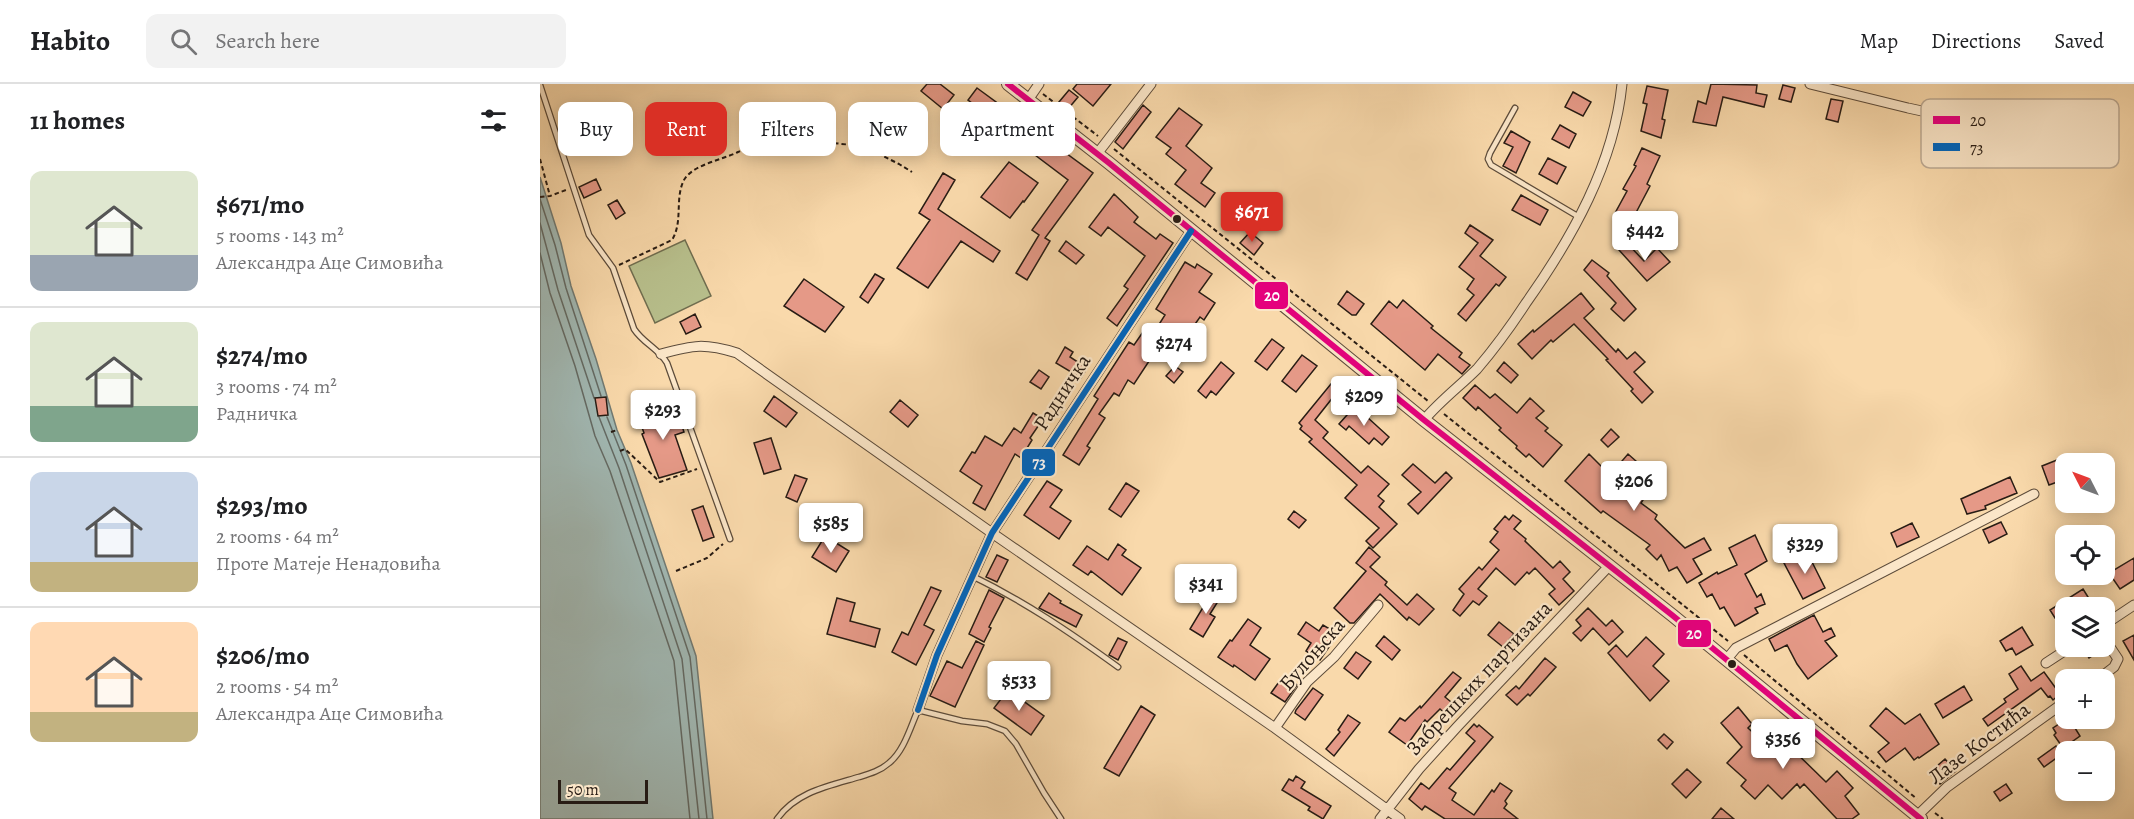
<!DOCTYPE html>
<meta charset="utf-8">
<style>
body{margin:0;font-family:Alegreya,serif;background:#f2f2f2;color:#202124;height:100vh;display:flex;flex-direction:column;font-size:22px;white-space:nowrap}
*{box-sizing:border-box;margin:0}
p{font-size:20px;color:#757577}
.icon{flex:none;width:33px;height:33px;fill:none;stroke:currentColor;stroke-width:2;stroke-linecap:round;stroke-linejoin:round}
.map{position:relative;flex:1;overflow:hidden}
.drawer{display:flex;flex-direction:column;background:#fff;width:540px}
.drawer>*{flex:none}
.hud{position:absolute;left:18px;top:18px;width:570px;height:54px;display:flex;gap:12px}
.needle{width:39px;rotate:312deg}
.buttons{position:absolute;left:1515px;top:369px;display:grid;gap:12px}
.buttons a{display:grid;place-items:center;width:60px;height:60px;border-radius:12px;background:#fff;box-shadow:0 3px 15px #0003;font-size:30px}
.scale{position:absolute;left:18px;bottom:15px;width:90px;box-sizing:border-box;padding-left:6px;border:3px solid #281c14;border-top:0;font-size:16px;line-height:21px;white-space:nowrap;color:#281c14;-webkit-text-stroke:4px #fbe6c8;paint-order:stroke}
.price{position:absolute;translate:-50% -51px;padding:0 14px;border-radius:6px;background:#fff;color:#222;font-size:20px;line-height:39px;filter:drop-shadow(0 2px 3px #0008)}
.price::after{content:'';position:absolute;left:50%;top:36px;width:18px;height:14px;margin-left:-9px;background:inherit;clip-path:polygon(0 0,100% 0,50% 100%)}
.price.selected{background:#d93025;color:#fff}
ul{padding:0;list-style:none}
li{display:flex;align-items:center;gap:18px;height:150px;padding:0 30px}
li+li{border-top:2px solid #e0e0e0}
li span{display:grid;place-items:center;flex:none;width:168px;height:120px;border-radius:12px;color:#555}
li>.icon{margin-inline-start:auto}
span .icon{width:72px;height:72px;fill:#fffc;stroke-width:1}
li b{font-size:26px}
h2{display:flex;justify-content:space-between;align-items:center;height:72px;padding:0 30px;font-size:26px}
.tag{padding:0 21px;border-radius:12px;background:#fff;box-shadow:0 3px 15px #0003;font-size:21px;line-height:54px}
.tag.selected{background:#d93025;color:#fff}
header{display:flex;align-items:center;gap:36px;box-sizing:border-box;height:84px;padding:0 30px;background:#fff;border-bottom:2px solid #e0e0e0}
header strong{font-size:28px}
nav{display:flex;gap:33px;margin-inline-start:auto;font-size:21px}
.search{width:420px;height:54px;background:#f2f2f2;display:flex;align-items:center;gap:15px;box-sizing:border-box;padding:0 21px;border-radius:12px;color:#757577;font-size:22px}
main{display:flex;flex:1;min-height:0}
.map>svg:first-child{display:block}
</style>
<header>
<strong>Habito</strong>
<div class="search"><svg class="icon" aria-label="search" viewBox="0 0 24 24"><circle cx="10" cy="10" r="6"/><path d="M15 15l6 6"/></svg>Search here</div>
<nav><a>Map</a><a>Directions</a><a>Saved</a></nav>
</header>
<main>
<section class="drawer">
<h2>11 homes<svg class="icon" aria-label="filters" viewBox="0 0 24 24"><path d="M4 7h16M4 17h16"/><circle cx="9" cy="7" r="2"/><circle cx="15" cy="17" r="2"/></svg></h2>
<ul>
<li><span style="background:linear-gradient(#dfe7d0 70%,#9aa5b1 0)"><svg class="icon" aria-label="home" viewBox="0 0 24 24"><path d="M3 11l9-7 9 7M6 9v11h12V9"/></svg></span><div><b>$671/mo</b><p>5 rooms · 143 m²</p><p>Александра Аце Симовића</p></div></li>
<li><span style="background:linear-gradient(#dfe7d0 70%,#7fa58c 0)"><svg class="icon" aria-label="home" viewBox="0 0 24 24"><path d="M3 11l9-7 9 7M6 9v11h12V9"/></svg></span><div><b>$274/mo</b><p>3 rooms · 74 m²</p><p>Радничка</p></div></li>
<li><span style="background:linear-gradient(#c9d6e8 75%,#c2b280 0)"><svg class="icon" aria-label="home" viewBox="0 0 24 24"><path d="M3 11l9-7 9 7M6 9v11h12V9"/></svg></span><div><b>$293/mo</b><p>2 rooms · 64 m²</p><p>Проте Матеје Ненадовића</p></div></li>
<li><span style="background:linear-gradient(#ffd9b3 75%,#c2b280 0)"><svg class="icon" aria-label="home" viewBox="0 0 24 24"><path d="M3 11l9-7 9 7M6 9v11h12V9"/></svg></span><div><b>$206/mo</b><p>2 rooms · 54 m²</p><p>Александра Аце Симовића</p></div></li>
</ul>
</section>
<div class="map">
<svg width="1594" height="735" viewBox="0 0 1594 735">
<rect width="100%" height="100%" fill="#f9d9ab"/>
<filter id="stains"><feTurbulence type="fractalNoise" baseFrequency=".00333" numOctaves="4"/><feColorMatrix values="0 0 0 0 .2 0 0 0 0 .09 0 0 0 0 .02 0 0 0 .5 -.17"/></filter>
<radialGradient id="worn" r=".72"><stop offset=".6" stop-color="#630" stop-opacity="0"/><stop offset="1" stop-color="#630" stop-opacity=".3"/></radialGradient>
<!-- green -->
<path fill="#b8c08d" stroke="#706e50" stroke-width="1.5" d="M145,156l26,56 -56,27 -26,-57z"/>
<!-- water -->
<path fill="#a1b8b3" stroke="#717a73" stroke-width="1.5" d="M0,93l21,66 10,43 25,73 21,71 14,33 65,193 17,163h-173z"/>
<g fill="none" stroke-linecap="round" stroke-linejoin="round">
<!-- shore -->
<path stroke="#646a64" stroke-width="1.5" d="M0,115l15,46 11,43 35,108
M0,139l18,67 36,108
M0,169l10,40 25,73 20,70 15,35 64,190 16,158
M59,333l20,51 63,191 17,160
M67,333l19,48 64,192 17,162"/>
</g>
<!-- building -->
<path fill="#e59987" stroke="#281c14" stroke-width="1.5" d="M387,0h13l14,11 -11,14 -22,-18z
M537,0h34l-18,22 -20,-17z
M1171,0l46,1 -1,8 11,2 -3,12 -41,-10 -7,29 -23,-4 5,-21 8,3z
M1243,1l12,3 -4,14 -12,-3z
M1107,2l21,4 -6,29 3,1 -4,18 -20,-7 6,-27 -4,-1z
M437,4l116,85 -48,65 5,3 -23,39 -11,-7 23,-38 -7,-5 36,-50 -45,-34 -6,9 -14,-11 11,-15 -17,-13 -25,34 -9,-7 22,-30 -17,-13z
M529,6l9,7 -10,12 -9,-7z
M1033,8l18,10 -8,14 -18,-9z
M1291,15l12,2 -5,21 -12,-3z
M603,21l8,7 -28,37 -8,-7z
M372,23l11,9 -6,8 -11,-10z
M639,24l23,17 -16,21 26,22 -11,15 14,10 -10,14 -30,-23 11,-14 -20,-16 5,-6 -15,-11z
M1020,41l16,9 -7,14 -17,-9z
M971,47l19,11 -14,31 -13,-7 10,-19 -9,-4z
M1102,64l18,8 -13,28 3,2 -20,38 -16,-9 13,-24 -4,-2 13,-23 -2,-1z
M1008,74l18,9 -9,17 -18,-10z
M469,78l29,21 -14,19 -1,-1 -13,17 -29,-21z
M403,89l12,7 -17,29 62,42 -7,11 -32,-21 -33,47 -31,-20 33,-48 -11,-7z
M56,95l5,11 -17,8 -5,-11z
M574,110l24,23 -4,5 22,17 4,-5 13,9 -56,83 -10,-8 21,-29 -4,-3 21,-30 -37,-29 -7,9 -12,-9z
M981,111l27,15 -8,15 -28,-15z
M77,116l8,13 -9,6 -8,-14z
M706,118l13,10 -12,15 -13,-10z
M930,141l23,15 -13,16 26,21 -7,9 -3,-2 -30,37 -8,-7 16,-19 -7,-6 7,-10 -15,-12 19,-24 -13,-10z
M710,148l13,11 -9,12 -14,-12z
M526,157l18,14 -8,9 -17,-13z
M1086,158l18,19 13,-13 13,14 -23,19 -28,-31z
M1052,176l17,13 -2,3 29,33 -12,12 -13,-12 5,-6 -32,-33z
M645,178l10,6 2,-4 15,10 -13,18 16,11 -11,17 -4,-3 -7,10 -3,-1 -11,17 -7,-4 -11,16 -6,-3 -21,32 -6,-4 -9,16 -5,-3 -15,21 6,4 -18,28 3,2 -11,17 -16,-10 35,-56 -4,-3 35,-54 5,3 11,-16 8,5 12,-19 -9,-6z
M335,190l9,5 -16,24 -8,-6z
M264,195l40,28 -19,25 -41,-26z
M807,207l17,13 -8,11h-4l-14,-11z
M1041,209l13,16 -10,9 32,34 2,-3 9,10 8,-7 10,10 -11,10 19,20 -11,11 -11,-12 2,-2 -27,-29 2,-1 -34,-35 -21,18 -2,-2 -19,19 -14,-15 15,-14 1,2z
M863,216l30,26 -2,2 31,25 -3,4 11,8 -8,9 -24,-20 -13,16 -54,-46 18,-23 8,7z
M155,230l6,13 -15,7 -6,-12z
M732,255l12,9 -17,22 -12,-9z
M525,263l8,5 -3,5 17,11 -6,10 -25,-15z
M762,271l15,11 -21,26 -14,-11z
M681,278l13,11 -18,22 -5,-4 -5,7 -8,-7z
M964,278l14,13 -7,8 -14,-12z
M635,282l8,6 -9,11 -8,-7z
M499,286l10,7 -8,12 -11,-7z
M795,295l12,10 -9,11 -4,-4 -19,24 13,12 -5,6 38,35 7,-7 21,18 -11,12 6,5 -5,6 18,17 -24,24 -7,-7 13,-13 -34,-30 12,-13 -48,-43 3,-3 -12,-10 2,-3 -3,-3z
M935,301l15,13 5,-4 22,19 13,-15 14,13 -8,7 12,10 -3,3 17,14 -19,22 -14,-13 -3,3 -10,-9 1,-2 -18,-16 2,-2 -23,-21 -2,3 -13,-12z
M234,312l23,17 -11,14 -22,-16z
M66,313l2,18 -10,1 -3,-18z
M360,316l18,15 -10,12 -18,-15z
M124,319l8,20 8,-3 4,12 -9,3 12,35 -28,8 -17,-44 2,-1 -7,-19z
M815,322l34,31 -7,8 -8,-7 -5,6 -20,-18 -3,4 -7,-6z
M493,329l10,6 -13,19 2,2 -11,18 -6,-4 -30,56 -12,-7 9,-17 -22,-15 12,-19 3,1 10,-17 17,10 12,-18 7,5z
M1071,345l8,8 -11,10 -7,-7z
M231,354l10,31 -17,5 -10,-31z
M1049,370l21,21 18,-21 17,15 -18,19 16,12 -2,3 16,12 -2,4 30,29 19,-10 7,12 -18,9 9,15 -15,9 -10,-16 -8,4 -8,-16 -4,5 -11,-11 4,-4 -47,-34 -2,2 -36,-32z
M1522,374l4,8v8l-8,3 2,4 -11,4 -7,-19z
M873,380l22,19 11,-11 6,6 -34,36 -10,-10 13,-12 -19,-17z
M255,391l12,4 -10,23 -11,-5z
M1470,393l7,16 -32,13 1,3 -19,5 -6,-15z
M507,397l15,9 -12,17 21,14 -12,18 -35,-24z
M586,399l13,8 -18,26 -12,-8z
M163,422l11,31 -11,4 -11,-31z
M754,427l12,9 -7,8 -11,-9z
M277,429l9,6 -8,14 -10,-6z
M973,431l8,6 -7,8 12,10 -1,2 28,27 7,-7 10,11 -7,7 11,12 -15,14 -10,-11 6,-5 -20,-21 -6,6 -2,-2 -12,13 -19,-17 -18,21 9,7 -8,9 -6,-4 -13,15 -7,-6 11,-16 -5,-5 20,-22 3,3 17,-20 -9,-8 8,-10 -4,-3 11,-13 4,4z
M1461,438l6,12 -18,9 -6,-13z
M1372,439l7,14 -22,10 -6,-14z
M1215,451l12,26 -22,13 12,23 4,-3 4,10 -10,4 3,5 -23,13 -11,-19 -4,2 -8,-15 -5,3 -8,-14 18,-11 1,2 19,-9 -8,-17z
M285,452l24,15 -13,21 -24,-15z
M578,460l8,6 -4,5 19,13 -19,27 -31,-24 -3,4 -15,-10 14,-19 21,14z
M829,463l11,10 -10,10 17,15 -2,3 22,20 10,-11 17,15 -15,16 -10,-8 -2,3 -27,-26 -26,29h-4l-16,-15 32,-37 -10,-8z
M1267,468l18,36 -22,11 -19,-36z
M457,471l11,5 -11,22 -11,-5z
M1594,474v22l-14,9 -11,-16z
M391,503l10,4 -17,34 10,5 -18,35 -24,-13 10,-20 6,3z
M674,505l8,6 -12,19 5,3 -12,20 -13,-8z
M1543,505l5,8 -22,11v4l-11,6 -5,-8z
M449,506l15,8 -15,29 2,1 -7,14 -15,-8z
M509,509l12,8 -1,2 22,12 -6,12 -37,-19z
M297,514l18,5 -5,18 30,8 -5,18 -48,-13z
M1048,524l18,18 6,-6 11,12 -14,13 -16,-17 -12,13 -8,-8 8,-7 -5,-6z
M1274,531l9,17 8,-4 4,8 -10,5 12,15 -29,23 -11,-15 -10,-19 -12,6 -6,-12z
M708,535l13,9 -11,17 20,14 -15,21 -21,-15 -1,2 -15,-10 12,-17 2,1z
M766,538l13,9 4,-6 15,9 -18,26 -14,-9 5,-8 -13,-9z
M959,538l15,12 -11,13 -15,-12z
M1482,543l11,18 -17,10 -4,-7 -6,3 -6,-10z
M1594,551v25l-11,-19z
M844,552l16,14 -8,10 -16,-14z
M1106,553l18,17 -11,12 16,15 -19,20 -42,-48 8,-8 11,12z
M578,554l9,4 -9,18 -9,-5z
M436,557l8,4 -29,62 -25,-11 17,-35 15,7z
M1542,562h20l1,3 -14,9z
M816,568l15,10 -13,17 -14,-11z
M1005,574l11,9 -26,29 -2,-2 -11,11 -11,-10 10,-9 3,3z
M1481,582l10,15 13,-9 16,22 -7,6 -3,-4 -2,1 -7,-9 -53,38 -5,-7 23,-17 -2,-3 14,-10 -9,-15z
M913,588l8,6 -16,19 11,9 -8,10 -8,-7 -13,13 -2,-2 -18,25 -18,-13 11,-14 5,3 15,-15 1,2z
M744,591l13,10 -12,17 -14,-9z
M1424,602l8,14 -29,18 -8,-14z
M773,604l10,7 -18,25 -10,-7 1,-3z
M468,606l36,26 -13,19 -37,-27z
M601,622l14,9 -36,61 -15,-8z
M1198,623l14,17 -4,4 26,24 10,-11 42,41 11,-11 16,17 -8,8 14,18 -7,5h-15l-33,-35 -4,4 -3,-4 -15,15 -14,-14 -13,14 -14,-13 5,-6 -19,-17 15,-16 -21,-24z
M1346,624l19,16 15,-10 19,30 -20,14 -1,-1 -4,3 -9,-12 -19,14 -8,-10 11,-9 -19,-17z
M808,631l12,8 -26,33 -8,-7 14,-17 -2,-2z
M1528,634h4l5,8 -2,2 5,8 -17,12 -9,-13 2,-2 -3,-5z
M934,640l3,3 2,-2 14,12 -44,51 7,5 -4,7 22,15 18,-25 2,2 6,-9 12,8 -7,10 2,3 -3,4 14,11h-73l-20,-13 -3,4 -13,-11 12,-16 8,6 18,-21 3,2 25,-29 -9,-8z
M1124,650l9,8 -6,7 -9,-9z
M1516,662l6,8 -18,13 -6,-8z
M1405,675l11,12 -16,13 -11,-11z
M1147,685l14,13 -15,16 -14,-14z
M756,692l9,6 -4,6 30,18 -8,13 -15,-9 2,-3 -28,-17 7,-11 4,2z
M1466,700l6,9 -12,8 -6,-9z
M1181,724l13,11h-22z"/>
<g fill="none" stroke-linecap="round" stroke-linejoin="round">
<!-- service casing -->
<g stroke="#5c4b3a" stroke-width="7">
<path id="service" d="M0,1l49,150 24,33 21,61c9,14 25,20 33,34l63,176
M975,24l-25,45 -2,6 3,6 88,52
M432,492c52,25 99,57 146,91
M237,735c19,-27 51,-33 82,-42 10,-3 21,-6 30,-14 15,-12 21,-35 29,-53l44,11 25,3 18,7 11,13 28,49 17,26"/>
</g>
<!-- minor casing -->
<g stroke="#5c4b3a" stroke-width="11">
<path id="minor" d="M1270,0l98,24 106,23
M488,16l11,-16
M557,70l54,-70
M121,270c33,-9 43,-11 76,-1l255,180 283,195 125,91
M884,336c16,-19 36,-34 53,-51 18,-21 34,-43 49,-66 46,-65 88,-139 96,-219
M1564,541l30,-20
M1186,576l10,-12 298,-154
M1506,579l26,-17
M1557,596l17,-13 4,-8 -14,-21
M378,626l19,-55 55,-122 199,-302
M735,644l32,-46 27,-25 44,-52
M1377,732l30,-29 119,-86
M840,735l39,-50 38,-42 153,-162"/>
</g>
<!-- tertiary casing -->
<g stroke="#5c4b3a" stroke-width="14">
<path id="tertiary" d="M468,0l101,79 315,257 248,195 249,204"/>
</g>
<!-- path -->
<path stroke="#281c14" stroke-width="2" stroke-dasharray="4.5 3" stroke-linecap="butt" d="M503,10l55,42
M574,65l314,252
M0,75l10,37
M0,113l10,-1 16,-6
M79,181l53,-25c11,-18 3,-39 11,-58 7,-17 39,-22 55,-30 18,-8 32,-27 51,-30l26,17 8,3 29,3 23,7 24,12 13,8
M904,330l284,227
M71,348l6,-2
M80,367l5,-2 35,33 37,-13
M136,487l31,-13 16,-14
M1204,571l173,144
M1395,729l8,6"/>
<!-- service -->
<use href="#service" stroke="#fbe6c8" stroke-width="4.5"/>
<!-- minor -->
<use href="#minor" stroke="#fbe6c8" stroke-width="9"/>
<!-- tertiary -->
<use href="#tertiary" stroke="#fbe6c8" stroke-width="12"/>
<!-- bus-1 casing -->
<g stroke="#fbe6c8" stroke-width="10">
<path id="bus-1" d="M468,0l101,79 315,257 248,195 249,204"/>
</g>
<!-- bus-2 casing -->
<g stroke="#fbe6c8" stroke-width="10">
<path id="bus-2" d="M378,626l19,-55 55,-122 199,-302"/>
</g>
<!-- bus-1 -->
<use href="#bus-1" stroke="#e5007d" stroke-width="6"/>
<!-- bus-2 -->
<use href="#bus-2" stroke="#0065bd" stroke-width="6"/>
</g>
<!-- markers -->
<g fill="#281c14" stroke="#fbe6c8" stroke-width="2">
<circle cx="637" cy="135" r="5"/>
<circle cx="1192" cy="580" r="5"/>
</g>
<g text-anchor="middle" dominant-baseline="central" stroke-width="4.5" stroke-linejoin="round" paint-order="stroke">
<!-- street labels -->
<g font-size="21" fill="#281c14" stroke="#fbe6c8">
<text transform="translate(522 308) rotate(-57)">Радничка</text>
<text transform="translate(772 570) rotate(-49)">Булоњска</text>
<text transform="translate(939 594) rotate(-47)">Забрешких партизана</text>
<text transform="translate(1439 659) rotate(-37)">Лазе Костића</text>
</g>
</g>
<!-- legend -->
<rect x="1381" y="15" width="198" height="69" rx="9" fill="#fbe6c8" stroke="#bca992" stroke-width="1.5"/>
<rect x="1393" y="32" width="27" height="8" fill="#e5007d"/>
<rect x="1393" y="59" width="27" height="8" fill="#0065bd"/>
<g font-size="16" fill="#281c14">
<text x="1430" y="42">20</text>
<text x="1430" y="69">73</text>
</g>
<g stroke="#fbe6c8" stroke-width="2">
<rect x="714" y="197" width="35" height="29" rx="6" fill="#e5007d"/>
<rect x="481" y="364" width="35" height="29" rx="6" fill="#0065bd"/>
<rect x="1137" y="535" width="35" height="29" rx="6" fill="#e5007d"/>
</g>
<g font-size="16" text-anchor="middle" font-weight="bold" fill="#fff">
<text x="732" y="217">20</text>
<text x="499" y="384">73</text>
<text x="1154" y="555">20</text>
</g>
<rect width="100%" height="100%" filter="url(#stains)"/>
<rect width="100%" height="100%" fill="url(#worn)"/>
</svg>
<div class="buttons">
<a><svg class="needle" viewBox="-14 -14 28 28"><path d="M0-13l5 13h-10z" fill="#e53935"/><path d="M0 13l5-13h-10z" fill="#757577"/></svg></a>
<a><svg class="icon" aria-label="locate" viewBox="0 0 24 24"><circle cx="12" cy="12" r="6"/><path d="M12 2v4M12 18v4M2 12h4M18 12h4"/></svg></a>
<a><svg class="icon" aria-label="layers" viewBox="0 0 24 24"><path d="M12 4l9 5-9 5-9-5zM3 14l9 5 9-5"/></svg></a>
<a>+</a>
<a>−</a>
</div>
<div class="scale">50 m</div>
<b class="price selected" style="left:712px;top:159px">$671</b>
<b class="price" style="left:1105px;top:178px">$442</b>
<b class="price" style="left:634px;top:290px">$274</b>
<b class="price" style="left:824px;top:343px">$209</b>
<b class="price" style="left:123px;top:357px">$293</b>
<b class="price" style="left:1094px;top:428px">$206</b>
<b class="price" style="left:291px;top:470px">$585</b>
<b class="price" style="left:1265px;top:491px">$329</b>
<b class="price" style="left:666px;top:531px">$341</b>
<b class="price" style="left:479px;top:628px">$533</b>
<b class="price" style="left:1243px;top:686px">$356</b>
<div class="hud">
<a class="tag">Buy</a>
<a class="tag selected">Rent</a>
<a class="tag">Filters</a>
<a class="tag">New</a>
<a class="tag">Apartment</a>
</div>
</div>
</main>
